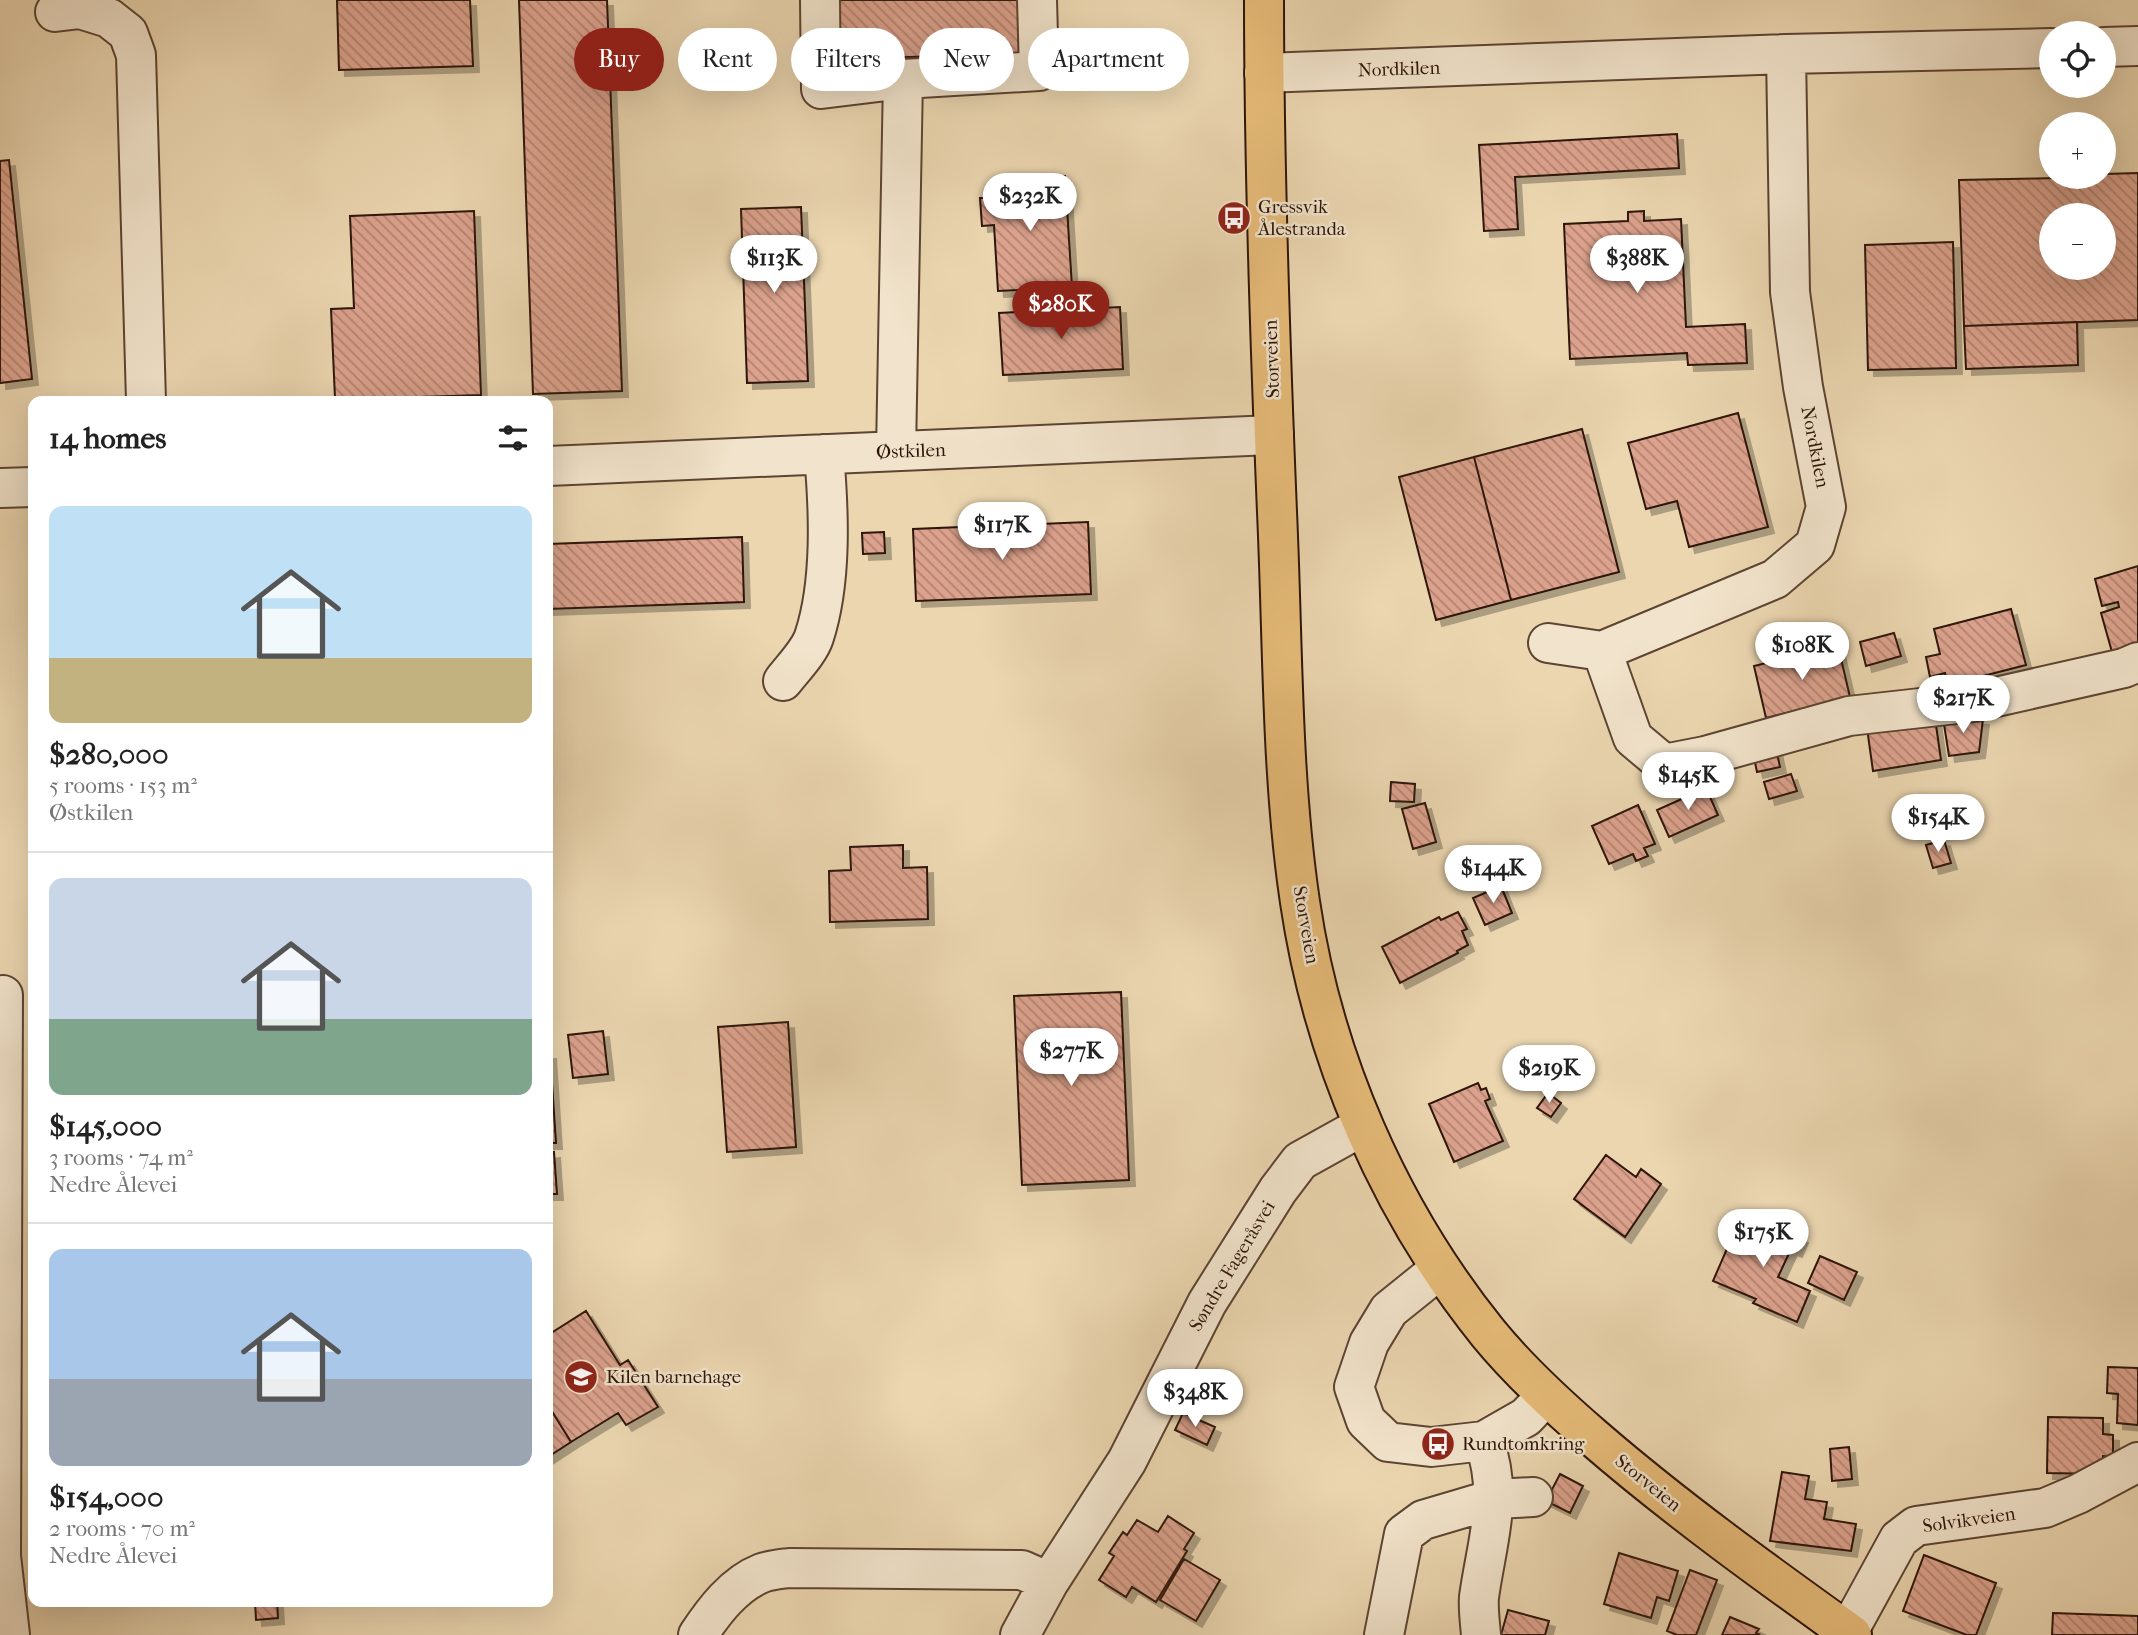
<!DOCTYPE html>
<meta charset="utf-8">
<style>
body{margin:0;font-family:"IM FELL French Canon",serif;background:#f6f6f6;color:#222;height:100vh;display:flex;flex-direction:column;font-size:26px;white-space:nowrap}
*{box-sizing:border-box;margin:0}
p{font-size:23px;color:#767676}
.icon{flex:none;width:38px;height:38px;fill:none;stroke:currentColor;stroke-width:2;stroke-linecap:round;stroke-linejoin:round}
.map{position:relative;flex:1;overflow:hidden}
.side{position:absolute;left:28px;top:396px;width:525px;height:1211px;display:flex;flex-direction:column;background:#fff;border-radius:14px;box-shadow:0 7px 28px #0002}
.side>*{flex:none}
.hud{position:absolute;left:574px;top:28px;width:665px;height:63px;display:flex;gap:14px}
.tools{position:absolute;left:2039px;top:21px;display:grid;gap:14px}
.tools a{display:grid;place-items:center;width:77px;height:77px;border-radius:50%;background:#fff;box-shadow:0 7px 28px #0002;font-size:35px}
.price{position:absolute;translate:-50% -60px;padding:0 16px;border-radius:24px;background:#fff;color:#222;font-size:23px;line-height:46px;filter:drop-shadow(0 2px 4px #0008)}
.price::after{content:'';position:absolute;left:50%;top:42px;width:21px;height:16px;margin-left:-10px;background:inherit;clip-path:polygon(0 0,100% 0,50% 100%)}
.price.active{background:#8f2418;color:#fff}
ul{padding:0;list-style:none}
li{display:grid;align-content:center;gap:14px;height:371px;padding:0 21px}
li+li{border-top:2px solid #e0e0e0}
li span{display:grid;place-items:center;height:217px;border-radius:14px;color:#555}
li>.icon{margin-inline-start:auto}
span .icon{width:126px;height:126px;fill:#fffc;stroke-width:1}
li b{font-size:30px}
h2{display:flex;justify-content:space-between;align-items:center;height:84px;padding:0 21px;font-size:30px}
.tag{padding:0 24px;border-radius:32px;background:#fff;box-shadow:0 7px 28px #0002;font-size:24px;line-height:63px}
.tag.active{background:#8f2418;color:#fff}
.map>svg:first-child{display:block}
</style>
<div class="map">
<svg width="2138" height="1635" viewBox="0 0 2138 1635">
<defs>
<pattern id="building-back-hatch" width="6" height="6" patternUnits="userSpaceOnUse" patternTransform="scale(1.75)"><rect width="6" height="6" fill="#dca28d"/><path d="M-1 5l2 2M0 0l6 6M5-1l2 2" fill="none" stroke="#b38371"/></pattern>
<filter id="shadow"><feDropShadow dx="6" dy="6" stdDeviation="0" flood-color="#0004"/></filter>
</defs>
<rect width="100%" height="100%" fill="#ebd6b0"/>
<filter id="stains"><feTurbulence type="fractalNoise" baseFrequency=".00286" numOctaves="4"/><feColorMatrix values="0 0 0 0 .2 0 0 0 0 .09 0 0 0 0 .02 0 0 0 .5 -.17"/></filter>
<radialGradient id="worn" r=".72"><stop offset=".6" stop-color="#630" stop-opacity="0"/><stop offset="1" stop-color="#630" stop-opacity=".3"/></radialGradient>
<!-- building -->
<path fill="url(#building-back-hatch)" stroke="#2d1408" stroke-width="2" fill-rule="evenodd" filter="url(#shadow)" d="M337,0h133l3,66 -134,4z
M519,0h88l15,391 -89,3z
M835,0h183l1,54 -183,5z
M1677,134l2,34 -164,9 3,52 -34,2 -5,-86z
M9,160l23,219 -32,4v-222z
M2138,173v147l-174,6 -5,-146 145,-3v-3zM2051,215h53v53h-53z
M1065,176l7,111 -74,4 -4,-66 -12,1 -2,-28h13l-1,-17z
M801,207l7,174 -61,2 -6,-174z
M474,211l7,184 -124,4v-2l-22,1 -4,-89 23,-1 -4,-92z
M1644,211v10l37,-2 5,108 59,-3 2,39 -59,2 -1,-12 -117,6 -6,-135 64,-3v-9z
M1953,242l3,126 -88,2 -3,-125z
M1120,307l3,62 -120,6 -4,-62z
M2077,322l1,43 -112,4 -2,-43z
M1738,413l30,114 -79,20 -12,-46 -31,8 -18,-66z
M1582,429l37,143 -108,28 -37,-143z
M1474,457l37,143 -75,20 -37,-143z
M1088,522l3,72 -175,7 -3,-72z
M884,532l1,21 -22,1 -1,-21z
M742,537l2,65 -196,7v-65z
M2138,566v84l-26,2 -11,-39 18,-6 -1,-5 -16,4 -7,-27z
M2011,609l15,56 -78,20 -3,-12 -15,4 -4,-20 14,-3 -6,-25z
M1894,633l7,23 -35,10 -6,-24z
M1838,646l12,51 -84,21 -12,-52z
M1935,718l6,42 -68,11 -6,-43z
M1943,718l40,1 -4,33 -30,4z
M1776,748l4,19 -23,5 -4,-19z
M1791,774l6,17 -28,8 -5,-17z
M1391,782l24,2 -1,18 -24,-1z
M1706,788l12,27 -49,22 -12,-27z
M1425,803l11,39 -23,7 -11,-40z
M1638,805l17,39 -11,4 4,8 -12,5 -3,-7 -24,10 -17,-38z
M1944,840l7,23 -18,5 -7,-23z
M903,845v23l24,-1 1,52 -98,3 -1,-51 22,-1 -1,-23z
M1501,886l11,27 -27,12 -12,-27z
M1458,912l9,17 -5,2 6,14 -11,6 1,2 -58,30 -18,-36 57,-30 2,3z
M1121,992l8,188 -107,5 -8,-189z
M788,1022l8,125 -69,5 -9,-125z
M603,1031l5,43 -35,4 -5,-43z
M548,1053h2l6,90h-8z
M1478,1083l3,7 5,-2 4,11 -5,2 18,40 -49,21 -25,-58z
M1548,1093l13,10 -10,14 -14,-9z
M554,1152l3,42h-9v-41z
M1606,1155l30,22 5,-8 20,15 -36,53 -51,-38z
M1739,1221l24,11 4,-10 35,15 -6,14 -5,-2 -13,28 32,14 -13,31 -44,-19 3,-4 -43,-18z
M1820,1256l37,16 -13,28 -36,-17z
M586,1311l34,54 8,-5 30,47 -32,18 -8,-12 -47,29 -23,-37v-70z
M2108,1367l30,1v57l-21,-2 1,-29 -11,-1z
M548,1405l23,37 -23,15z
M1183,1413l32,14 -8,18 -32,-15z
M2048,1417l55,1v16l10,1v22l-10,-1 -1,18 -55,-1z
M1849,1447l3,32 -20,2 -2,-32z
M1782,1472l27,4 -4,23 22,3 -3,17 32,5 -5,27 -81,-10z
M1560,1474l23,12 -13,27 -24,-12z
M1168,1516l26,17 -10,16 3,2 -31,51 -24,-15 -6,10 -27,-17 15,-24 -5,-3 14,-21 4,3 10,-15 21,12z
M1619,1553l59,18 -9,30 -12,-4 -6,21 -47,-14z
M1924,1555l72,28 -20,52h-9l-64,-24z
M1184,1559l36,21 -24,41 -36,-21z
M1690,1570l27,10 -21,55h-19l-10,-4z
M255,1601h22l1,17 -22,2z
M1508,1610l41,11 -4,14h-44z
M2053,1613l85,3v19h-86z
M1730,1617l29,12 -3,4 4,2h-38z"/>
<g fill="none" stroke-linecap="round" stroke-linejoin="round">
<!-- minor casing -->
<g stroke="#5c4432" stroke-width="42">
<path id="minor" d="M820,0l1,89 82,-10 136,-8 -2,-71
M55,12l25,-3 29,9 19,15 8,22 10,346
M2104,47l34,-1
M1264,73l522,-19 265,-6
M896,451l7,-372
M548,466l726,-31
M0,488l33,-1
M1548,643l54,8 173,-72 40,-34 11,-38 -23,-120 -13,-95 -4,-238
M1602,651l31,87 31,26 41,-8 144,-40 125,-14 150,-34 14,-6
M783,681c10,-13 26,-29 31,-44 18,-55 15,-126 10,-183
M3,995l-2,561 9,79
M1440,1269l-51,41 -20,33 -15,44 12,34 22,21 43,5 53,-6 42,-24 20,-21
M1848,1632l51,-93 17,-13 129,-18 33,-14 60,-32
M698,1635c16,-24 36,-51 64,-62 8,-3 19,-4 27,-5l233,2 27,12
M1020,1635l29,-53 78,-121 80,-158 71,-113 22,-29 63,-35
M1384,1635l20,-101 19,-14 71,-21 39,-2
M1481,1635c-1,-12 -3,-26 -2,-38 8,-57 25,-100 5,-156"/>
</g>
<!-- major casing -->
<g stroke="#2d1408" stroke-width="42">
<path id="major" d="M1264,0c0,171 6,342 13,512 6,130 4,262 23,390 23,156 89,308 188,431 31,38 68,72 105,104 82,71 171,135 259,198"/>
</g>
<!-- minor -->
<use href="#minor" stroke="#f2e4cc" stroke-width="38"/>
<!-- major -->
<use href="#major" stroke="#e6bb78" stroke-width="38"/>
</g>
<!-- icons -->
<defs>
<g id="bus-disc" transform="scale(1.75)"><circle r="9.5" fill="#8f2418" stroke="#f2e4cc"/><path d="M-5-6H5V4H4V6H2V4H-2V6H-4V4H-5ZM-3.5-4V0h7V-4ZM-3.5 1.2v1.5H-2V1.2ZM2 1.2v1.5H3.5V1.2Z" fill="#fff"/></g>
<g id="school-disc" transform="scale(1.75)"><circle r="9.5" fill="#8f2418" stroke="#f2e4cc"/><path d="M0-5L7-2L0 1L-7-2ZM-4 1L0 2.5L4 1V4Q0 6-4 4Z" fill="#fff"/></g>
</defs>
<g fill-rule="evenodd">
<use href="#bus-disc" x="1234" y="218"/>
<use href="#school-disc" x="581" y="1377"/>
<use href="#bus-disc" x="1438" y="1444"/>
</g>
<g text-anchor="middle" dominant-baseline="central" stroke-width="5" stroke-linejoin="round" paint-order="stroke">
<!-- street labels -->
<g font-size="19" fill="#2d1408" stroke="#f2e4cc">
<text transform="translate(1399 69) rotate(-2)">Nordkilen</text>
<text transform="translate(1272 359) rotate(-92)">Storveien</text>
<text transform="translate(1815 447) rotate(79)">Nordkilen</text>
<text transform="translate(911 451) rotate(-2)">Østkilen</text>
<text transform="translate(1306 925) rotate(80)">Storveien</text>
<text transform="translate(1232 1266) rotate(-59)">Søndre Fageråsvei</text>
<text transform="translate(1648 1483) rotate(39)">Storveien</text>
<text transform="translate(1969 1520) rotate(-8)">Solvikveien</text>
</g>
<!-- poi labels -->
<g font-size="19" fill="#2d1408" stroke="#f2e4cc" text-anchor="start">
<text x="1258" y="207">Gressvik<tspan x="1258" dy="22">Ålestranda</tspan></text>
<text x="606" y="1377">Kilen barnehage</text>
<text x="1462" y="1444">Rundtomkring</text>
</g>
</g>
<rect width="100%" height="100%" filter="url(#stains)"/>
<rect width="100%" height="100%" fill="url(#worn)"/>
</svg>
<div class="tools">
<a><svg class="icon" aria-label="locate" viewBox="0 0 24 24"><circle cx="12" cy="12" r="6"/><path d="M12 2v4M12 18v4M2 12h4M18 12h4"/></svg></a>
<a>+</a>
<a>−</a>
</div>
<b class="price" style="left:1030px;top:233px">$232K</b>
<b class="price" style="left:774px;top:295px">$113K</b>
<b class="price" style="left:1637px;top:295px">$388K</b>
<b class="price active" style="left:1061px;top:341px">$280K</b>
<b class="price" style="left:1002px;top:562px">$117K</b>
<b class="price" style="left:1802px;top:682px">$108K</b>
<b class="price" style="left:1963px;top:735px">$217K</b>
<b class="price" style="left:1688px;top:812px">$145K</b>
<b class="price" style="left:1938px;top:854px">$154K</b>
<b class="price" style="left:1493px;top:905px">$144K</b>
<b class="price" style="left:1071px;top:1088px">$277K</b>
<b class="price" style="left:1549px;top:1105px">$219K</b>
<b class="price" style="left:1763px;top:1269px">$175K</b>
<b class="price" style="left:1195px;top:1429px">$348K</b>
<div class="hud">
<a class="tag active">Buy</a>
<a class="tag">Rent</a>
<a class="tag">Filters</a>
<a class="tag">New</a>
<a class="tag">Apartment</a>
</div>
<section class="side">
<h2>14 homes<svg class="icon" aria-label="filters" viewBox="0 0 24 24"><path d="M4 7h16M4 17h16"/><circle cx="9" cy="7" r="2"/><circle cx="15" cy="17" r="2"/></svg></h2>
<ul>
<li><span style="background:linear-gradient(#bfe0f5 70%,#c2b280 0)"><svg class="icon" aria-label="home" viewBox="0 0 24 24"><path d="M3 11l9-7 9 7M6 9v11h12V9"/></svg></span><div><b>$280,000</b><p>5 rooms · 153 m²</p><p>Østkilen</p></div></li>
<li><span style="background:linear-gradient(#c9d6e8 65%,#7fa58c 0)"><svg class="icon" aria-label="home" viewBox="0 0 24 24"><path d="M3 11l9-7 9 7M6 9v11h12V9"/></svg></span><div><b>$145,000</b><p>3 rooms · 74 m²</p><p>Nedre Ålevei</p></div></li>
<li><span style="background:linear-gradient(#a9c7e8 60%,#9aa5b1 0)"><svg class="icon" aria-label="home" viewBox="0 0 24 24"><path d="M3 11l9-7 9 7M6 9v11h12V9"/></svg></span><div><b>$154,000</b><p>2 rooms · 70 m²</p><p>Nedre Ålevei</p></div></li>
</ul>
</section>
</div>
